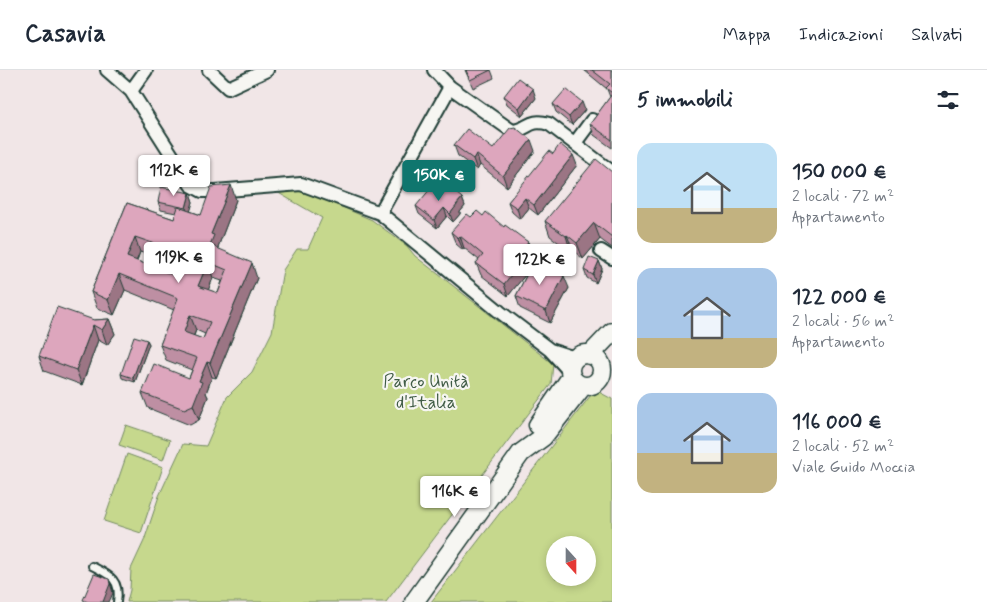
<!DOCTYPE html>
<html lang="it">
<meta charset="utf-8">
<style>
body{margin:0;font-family:Mynerve,sans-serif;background:#f6f6f7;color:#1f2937;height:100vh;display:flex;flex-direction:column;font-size:19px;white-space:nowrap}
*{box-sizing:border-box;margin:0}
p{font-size:16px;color:#747a83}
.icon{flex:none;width:28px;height:28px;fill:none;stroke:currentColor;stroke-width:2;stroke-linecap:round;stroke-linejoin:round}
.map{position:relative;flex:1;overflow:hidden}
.details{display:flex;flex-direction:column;background:#fff;width:375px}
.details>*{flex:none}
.needle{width:32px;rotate:159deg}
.fabs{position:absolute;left:546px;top:466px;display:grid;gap:10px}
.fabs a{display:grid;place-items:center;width:50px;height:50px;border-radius:50%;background:#fff;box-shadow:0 2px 8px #0003;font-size:25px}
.price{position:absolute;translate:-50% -42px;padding:0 11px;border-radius:5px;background:#fff;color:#222;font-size:16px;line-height:32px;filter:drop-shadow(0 1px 2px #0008)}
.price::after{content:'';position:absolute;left:50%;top:30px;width:15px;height:11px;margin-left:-8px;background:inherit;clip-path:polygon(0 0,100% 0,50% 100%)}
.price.current{background:#0f766e;color:#fff}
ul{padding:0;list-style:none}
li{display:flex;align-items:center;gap:15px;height:125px;padding:0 25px}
li span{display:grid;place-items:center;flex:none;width:140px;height:100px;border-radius:15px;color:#555}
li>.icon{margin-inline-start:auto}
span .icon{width:60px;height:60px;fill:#fffc;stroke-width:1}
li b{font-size:21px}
h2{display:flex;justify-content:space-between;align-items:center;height:60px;padding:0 25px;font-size:21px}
header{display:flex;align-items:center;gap:30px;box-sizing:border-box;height:70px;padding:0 25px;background:#fff;border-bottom:1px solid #e0e1e3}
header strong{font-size:24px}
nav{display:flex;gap:28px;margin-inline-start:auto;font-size:18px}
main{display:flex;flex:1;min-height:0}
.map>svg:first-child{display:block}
</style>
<header>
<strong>Casavia</strong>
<nav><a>Mappa</a><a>Indicazioni</a><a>Salvati</a></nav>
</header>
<main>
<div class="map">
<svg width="612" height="532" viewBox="0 0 612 532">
<rect width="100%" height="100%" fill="#f1e6e7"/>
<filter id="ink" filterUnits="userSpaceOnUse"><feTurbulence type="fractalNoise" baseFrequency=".02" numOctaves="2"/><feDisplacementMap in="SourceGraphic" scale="10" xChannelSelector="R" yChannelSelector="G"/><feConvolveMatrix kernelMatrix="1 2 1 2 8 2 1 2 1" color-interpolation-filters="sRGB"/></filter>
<g filter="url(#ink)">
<!-- green -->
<path fill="#c6d88d" stroke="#728a60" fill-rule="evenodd" d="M275,121h30l67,29 35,26 8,10 138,108 -2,20 -165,218h-259l3,-12 1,-21 13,-28 15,-45 24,-52 23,2 21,-49 25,-25 20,-40 11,-62 14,-21h11l14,-31z
M597,321l15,8v203h-181l160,-207zM555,475h33v33h-33z
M126,355l44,15 -7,20 -44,-15z
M127,384l36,13 -22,66 -37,-12z"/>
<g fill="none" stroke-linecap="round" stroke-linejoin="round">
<!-- service casing -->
<g stroke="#1f3d34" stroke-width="10">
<path id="service" d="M92,496c18,9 29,14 25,36"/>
</g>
<!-- minor casing -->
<g stroke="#1f3d34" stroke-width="16">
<path id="minor" d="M107,0l24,21 60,94 11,6h13l86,-7 79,29 120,99 50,38 20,22
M209,0l19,18 39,-18
M434,0l16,17 62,44c17,-1 16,-13 37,-7l63,48
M131,21l15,-21
M575,73l17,-23
M380,143l70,-126
M601,181l11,7
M550,280l25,8"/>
</g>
<!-- secondary casing -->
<g stroke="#1f3d34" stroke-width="21">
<path id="secondary" d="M570 300a16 16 0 1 1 32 0a16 16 0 1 1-32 0Z
M590,285l22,-23
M538,355l33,-48
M414,532l107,-149 22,-16 40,-51"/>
</g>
<!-- service -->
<use href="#service" stroke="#f6f6f2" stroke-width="6"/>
<!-- minor -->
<use href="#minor" stroke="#f6f6f2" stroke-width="12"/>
<!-- secondary -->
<use href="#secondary" stroke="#f6f6f2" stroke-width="18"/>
</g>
<!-- wall -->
<path fill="#be8fa3" stroke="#1f3d34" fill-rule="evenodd" d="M465,0h26l3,8 -21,10z
M584,0h28v78l-18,-13 -4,-11 20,-27 -3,-8z
M504,26l32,2 -14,18 -15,-12z
M553,34l32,6 -13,15 -16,-13z
M454,75l39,4 42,2 -28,36 -27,-22 -3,5 -19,-14z
M553,84l24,11 -39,50 -9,-7 -9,11 -8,-7 -4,-10z
M612,102v76l-12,-9 -17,20 -10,-9 -2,2 -21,-16 -5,-15z
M190,123l3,9 -3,9 11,4 35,-15 -18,47 1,2 38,29 -41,100 -4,-1 -6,16 2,4 -9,23 -9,5 -42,-17 -6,-15 47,-15 3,-8 -26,-10 -6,-15 14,-35 -49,-20 -11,25 -17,-7 -6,-16 36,-89 47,16 2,-6 -15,-3 -3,-8zM140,182l30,10 1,-3 10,4 -5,13 -39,-15zM213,208l9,3 -4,12 -10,-3zM196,260l9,4 -2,5 -9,-3z
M440,125l22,3 3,8 -5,6v2l-7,8 -6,-6 -10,12 -18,-14 -3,-8z
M483,146l45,26 4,12 -4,8 2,6 39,20 -19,35 -30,-15 -4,-12 13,-26 -21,26 -27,-21 -5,-12 3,-3 -15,-12 -1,2 -7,-6 -5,-12 20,-15z
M599,191l3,8 -6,14 -9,-5 -3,-8z
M109,249l6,15 -8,11 -9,-5 -16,45 -38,-14 -5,-15 55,-36z
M147,270l2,4 -14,38 -13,-4 -1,-4z"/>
<!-- shaded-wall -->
<path fill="#9b7484" stroke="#1f3d34" d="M533,19l3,9 -14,18 -3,-8z
M582,32l3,8 -13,15 -3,-8z
M531,70l4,11 -28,36 -4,-11z
M476,84l4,11 -3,5 -4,-11z
M573,85l4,10 -39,50 -4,-10z
M231,115l5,15 -18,47 1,3 -9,-5 1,-11z
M190,123l3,9 -4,14 -3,-8z
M462,128l3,8 -5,6v2l-7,8 -3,-8z
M525,128l4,10 -9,11 -3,-11z
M444,138l3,8 -10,12 -3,-8z
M594,153l6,16 -17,20 -6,-16z
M567,165l6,15 -2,2 -5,-16z
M460,166l4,12 -1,2 -5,-12z
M135,167l5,15 -8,20 -5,-15z
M528,172l4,12 -4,8 3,6 -23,28 -4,-12z
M165,174l6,15 -1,3 -6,-15z
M599,191l3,8 -6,14 -3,-8z
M208,192l5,16 -9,23 -6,-15z
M252,193l5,15 -41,100 -6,-15z
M119,204l6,16 -11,25 -6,-15z
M564,206l5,12 -19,35 -4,-12z
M190,245l6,15 -7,17 -5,-15z
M109,249l6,15 -8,11 -5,-15z
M93,255l5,15 -16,45 -6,-15z
M147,270l2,4 -14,38 -2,-4z
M207,292l5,15 -6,16 2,4 -9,23 -6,-15 6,-24z
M109,509l4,14 -4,9h-6z"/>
<!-- building -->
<path fill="#dda6bd" stroke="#1f3d34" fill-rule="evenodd" d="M466,0h25l-21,10z
M592,0h20v23l-6,-5 4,-4z
M518,8l15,11 -14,19 -15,-12z
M566,19l16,13 -13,15 -16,-13z
M612,24v46l-22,-16z
M515,57l16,13 -28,36 -27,-22 -3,5 -19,-14 13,-16 26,20 17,-21z
M560,74l13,11 -39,50 -9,-7 -8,10 -9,-6 41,-51 4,3z
M596,89l16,13v65l-18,-14 -17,20 -10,-8 -1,1 -21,-15z
M231,115l-20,49 3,1 -4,10 42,18 -42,100 -3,-1 -8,19 3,1 -9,23 -9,4 -42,-16 12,-29 35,14 8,-20 -37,-13 18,-47 -59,-24 -11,26 -17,-8 36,-89 47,16 4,-12 23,8 10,-28zM135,167l29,10 1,-3 20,7 -9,25 -49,-19zM208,192l19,8 -9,23 -20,-7zM190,245l20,7 -7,17 -19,-7z
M448,116l14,12 -6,7h1l-7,9 -6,-6 -10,12 -18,-14 15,-18 9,7z
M161,117l29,6 -4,15 -28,-6z
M477,141l6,5 3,-4 18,15 1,-2 23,17 -6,12 4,2 -22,28 -28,-21 7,-8 -23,-19 -2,2 -7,-6 16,-18 4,3z
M589,187l10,4 -6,14 -9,-5z
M534,190l30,16 -18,35 -30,-15z
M57,237l37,13 15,-1 -7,11 -9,-5 -17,45 -37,-14z
M134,266l13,4 -14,38 -12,-4z
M94,504l15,5 1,5 -7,18h-15l-5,-2z"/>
</g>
<g text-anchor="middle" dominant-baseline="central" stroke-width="4.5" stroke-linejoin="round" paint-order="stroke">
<!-- park labels -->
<g font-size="18" fill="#405c46" stroke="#f6f6f2">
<text x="426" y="312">Parco Unità<tspan x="426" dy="21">d'Italia</tspan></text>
</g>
</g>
</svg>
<div class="fabs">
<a><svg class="needle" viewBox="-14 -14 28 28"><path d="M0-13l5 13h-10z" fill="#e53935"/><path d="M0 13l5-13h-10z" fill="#747a83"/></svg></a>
</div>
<b class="price" style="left:174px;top:127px">112K €</b>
<b class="price current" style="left:439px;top:132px">150K €</b>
<b class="price" style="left:179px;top:214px">119K €</b>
<b class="price" style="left:540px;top:216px">122K €</b>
<b class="price" style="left:455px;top:448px">116K €</b>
</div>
<section class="details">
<h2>5 immobili<svg class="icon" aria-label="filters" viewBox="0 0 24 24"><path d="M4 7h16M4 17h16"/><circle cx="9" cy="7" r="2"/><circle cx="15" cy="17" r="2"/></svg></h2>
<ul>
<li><span style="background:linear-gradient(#bfe0f5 65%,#c2b280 0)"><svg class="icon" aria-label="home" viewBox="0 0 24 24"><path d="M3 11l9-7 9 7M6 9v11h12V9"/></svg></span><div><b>150 000 €</b><p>2 locali · 72 m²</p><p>Appartamento</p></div></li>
<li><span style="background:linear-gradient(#a9c7e8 70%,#c2b280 0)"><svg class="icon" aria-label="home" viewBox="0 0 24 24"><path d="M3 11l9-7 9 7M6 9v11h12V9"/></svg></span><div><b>122 000 €</b><p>2 locali · 56 m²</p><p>Appartamento</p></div></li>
<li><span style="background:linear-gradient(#a9c7e8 60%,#c2b280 0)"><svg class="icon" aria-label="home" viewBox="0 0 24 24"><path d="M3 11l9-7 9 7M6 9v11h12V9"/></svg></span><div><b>116 000 €</b><p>2 locali · 52 m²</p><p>Viale Guido Moccia</p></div></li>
</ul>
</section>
</main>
